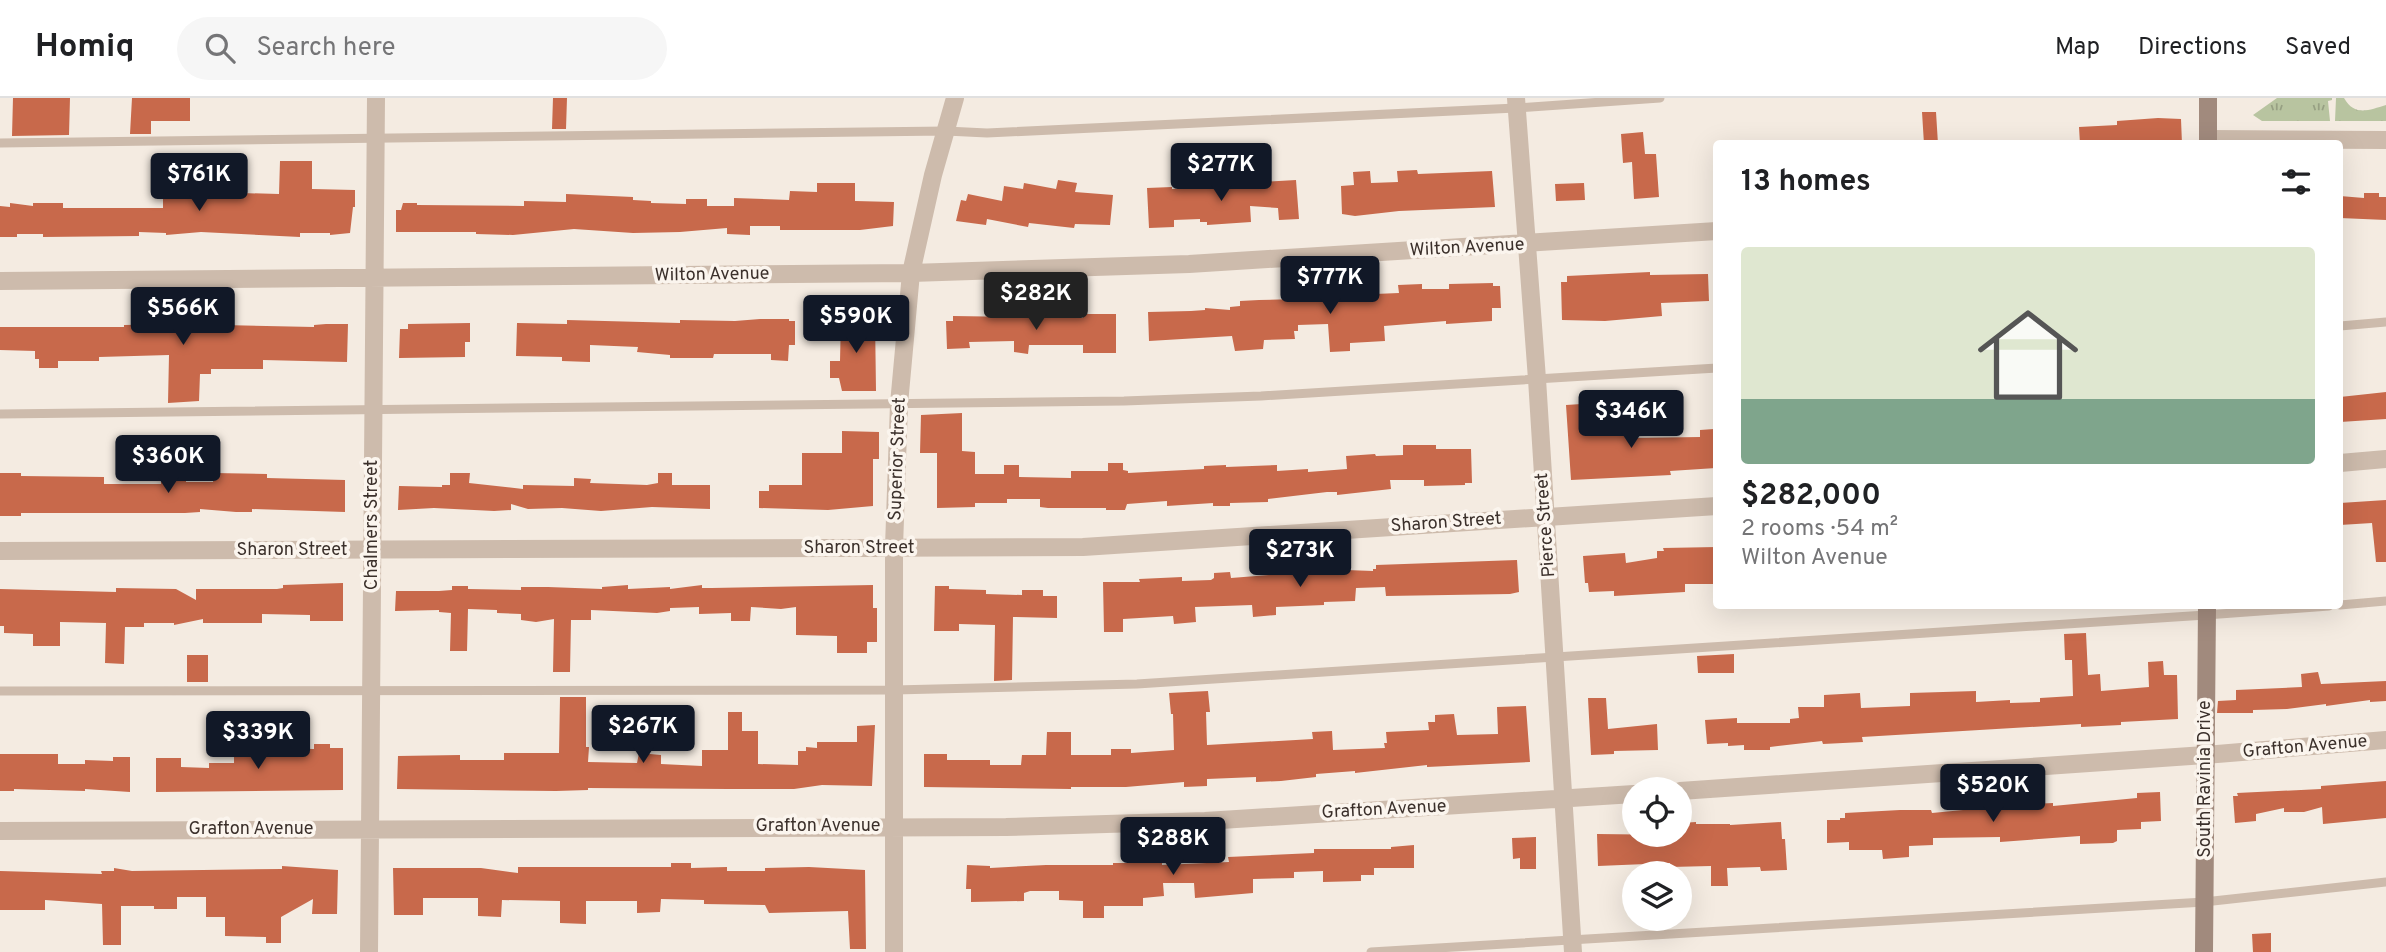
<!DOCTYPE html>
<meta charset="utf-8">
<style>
body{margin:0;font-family:Overpass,sans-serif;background:#f6f6f6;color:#202124;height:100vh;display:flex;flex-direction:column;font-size:26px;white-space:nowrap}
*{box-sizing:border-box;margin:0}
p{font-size:23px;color:#757577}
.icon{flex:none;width:38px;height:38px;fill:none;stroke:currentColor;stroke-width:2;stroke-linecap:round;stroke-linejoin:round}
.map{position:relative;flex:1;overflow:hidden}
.sheet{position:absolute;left:1713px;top:42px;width:630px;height:469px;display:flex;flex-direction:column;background:#fff;border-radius:7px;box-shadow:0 7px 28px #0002}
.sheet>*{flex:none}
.fabs{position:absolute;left:1622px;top:679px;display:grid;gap:14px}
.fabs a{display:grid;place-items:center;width:70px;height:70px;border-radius:50%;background:#fff;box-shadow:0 7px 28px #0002;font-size:35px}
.price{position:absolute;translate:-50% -60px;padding:0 16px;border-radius:7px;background:#111827;color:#fff;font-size:23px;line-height:46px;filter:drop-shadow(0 2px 4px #0008)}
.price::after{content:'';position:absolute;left:50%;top:42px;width:21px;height:16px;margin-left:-10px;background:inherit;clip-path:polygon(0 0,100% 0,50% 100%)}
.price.on{background:#222;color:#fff}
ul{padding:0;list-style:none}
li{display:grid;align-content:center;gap:14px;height:371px;padding:0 28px}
li span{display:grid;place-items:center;height:217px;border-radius:7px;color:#555}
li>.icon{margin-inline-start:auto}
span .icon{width:126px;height:126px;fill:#fffc;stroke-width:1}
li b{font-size:30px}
h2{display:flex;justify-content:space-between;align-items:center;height:84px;padding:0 28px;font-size:30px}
header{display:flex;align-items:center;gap:42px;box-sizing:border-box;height:98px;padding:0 35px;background:#fff;border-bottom:2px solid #e0e0e0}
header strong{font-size:33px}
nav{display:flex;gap:38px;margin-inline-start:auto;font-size:24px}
.search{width:490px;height:63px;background:#f6f6f6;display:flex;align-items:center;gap:18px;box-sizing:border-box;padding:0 24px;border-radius:38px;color:#757577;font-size:26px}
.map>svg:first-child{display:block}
</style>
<header>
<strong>Homiq</strong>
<div class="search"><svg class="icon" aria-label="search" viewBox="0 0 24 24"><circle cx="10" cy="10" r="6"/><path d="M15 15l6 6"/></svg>Search here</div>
<nav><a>Map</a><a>Directions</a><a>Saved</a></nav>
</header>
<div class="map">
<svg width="2386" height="854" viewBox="0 0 2386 854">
<defs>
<pattern id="grass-tufts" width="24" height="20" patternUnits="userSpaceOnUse" patternTransform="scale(1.75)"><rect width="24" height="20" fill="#b8c4a0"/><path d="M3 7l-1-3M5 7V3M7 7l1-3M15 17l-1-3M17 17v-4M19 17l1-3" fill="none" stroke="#97a083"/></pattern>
</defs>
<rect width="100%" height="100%" fill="#f4ebe1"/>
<!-- grass -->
<path fill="url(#grass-tufts)" d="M2277,0h55v2l-4,1 2,20h-68l-9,-6z
M2336,0h8c11,19 25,12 42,7v16h-51z"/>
<!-- building -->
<path fill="#c8694b" d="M13,0h57l-1,37 -57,1z
M132,0h58v23h-39v13h-21z
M553,0h14l-1,31h-14z
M1922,14h14l2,32h-14z
M2158,20l23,1 1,25h-102l-1,-17 38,-2v-4z
M1643,34l2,22h11l3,43 -25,2 -2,-37 -9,1 -2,-29z
M280,63h32v28l43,1v17h-2l-3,26 -20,2v-2h-30v4l-99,-5 -35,3v-2l-27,-1v4l-96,1v-3h-26v3h-17v-31l10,1v-4l23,3v-3h30v5h100v-13h20v3h57l1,-5 38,1z
M1417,72l1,4 74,-3 3,36 -96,4 -44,5 -13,-2 -1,-28 13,-1 -1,-13 17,-1 1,12 27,-1 -1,-11z
M1058,82l19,3 -2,9 38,3 -3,30 -35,-1 -1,4 -45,-5 -1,4 -41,-8 -1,6 -30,-4 5,-21 5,1 2,-7 34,7 2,-15 19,3 1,-6 32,6z
M1296,82l3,39 -20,1 -1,-12 -28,-2 1,16 -44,3v-3h-7v-3l-26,1v7l-25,1 -2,-40 25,-1v2l58,-2 -1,-3z
M817,85h38v18l39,1 -1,24 -33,4h-80v-4h-30v9l-23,-1v-6l-47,4 -47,1 -59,-4 -61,6 -37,-1v-2h-80v-22h5l2,-7h14v2l107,1v-5l42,1v-8l67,3v3l18,1v2l35,1v-5h21v7h27v-8l55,2 1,-9 27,1z
M1584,85l1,17 -29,1 -1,-17z
M2364,95h15v4h7v23l-46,-2v-22l24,2z
M1650,174v3l58,-1 1,27 -48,2 1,13 -57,5 -43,-1 -1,-38h6v-6z
M1493,185v3h7l1,22h-9v13l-46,3v-3l-62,5 1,15 -35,2v8l-20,1 -2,-28 -30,1v6h-4l1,8 -31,1 -1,9 -28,2 -3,-15 -83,5 -1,-29 43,-1 14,-1v-2l25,2v-3l10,-1v-5l19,-1 38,-1 1,3 28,-2v-4l73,-3 -1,-8 24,-1v5h27v-5z
M1083,216h33v39h-33v-8h-54l-1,9 -14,-2v-11l-45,1 1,6 -23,1 -1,-28h7v-5l130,2z
M841,219l34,1 1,73h-34l-3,-13h-9v-17h10z
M760,221h29v2h6v24h-6l-1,16 -17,-1v-6h-57l-1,4h-43v-3l-33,-3 1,-5 -48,-2v17l-28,-1v-4l-46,-1 1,-33 50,1v-4l113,3v-3l55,1z
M470,225v19h-5v15l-66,1 1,-29h8v-5z
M176,226l138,3v-2l12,-1h22l-1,38 -84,-2v9h-52v5h-11l-1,27 -31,2 1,-48 -70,2v4h-41v7h-19v-9h-4v-8l-35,-1v-23h124v-2z
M2386,294v27l-46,3v-25z
M1597,305l3,33 32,-2 1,4 67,-1v-7l14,-1 2,39 -46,3 1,4 -100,5 -5,-75z
M962,315v38l13,1v22h29v-9h15v12l52,1v-7h37v-8h15v7l5,1v2l76,-4v-3l22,-1v2l51,-2v6l31,-2v3l39,-3 -1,-13 29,-2 1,2 27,-1v-10h33v4h35l1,34h-7v2l-41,1v-6h-34l1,9 -54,6v-3h-10l-59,7v3l-38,1v3h-17v-3l-46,3v-5l-40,3 -2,6h-19v-2h-58l-8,-1v-8h-33v4h-32v4l-38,1v-55h-17l1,-38z
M842,333l37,1v27h-6v47l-45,4 -69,-2v-17h10v-6h33v-32h40z
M186,373v11h27l1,-9 53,1v4l78,2v32l-93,-3v3h-16l-36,-3v3l-15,1h-164v3h-21v-43h21v3l83,1v7h57v-11z
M450,375h20l-1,10 54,6v-4l51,1v-8l17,1 -1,4 57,2 11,-2v-10h14v12h38v24l-58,-2 -51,4 -39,-3 -34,1 -17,-5v6l-17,1 -60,-3 -36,2 1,-24 43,1v-2h8z
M2386,402v62h-10l-4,-39 -32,2v-22z
M1717,449v32h-4v5h-28v8l-71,4v-5l-25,1 -1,-9h-3l-2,-27 42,-3 1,10 31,-5v-7h7l-1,-3z
M1517,462l2,32 -9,2 -124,2 -1,-9 -29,1 -1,13 -31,1v3l-48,2v8l-23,2 -1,-12 -57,2 1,15 -22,2 -1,-8 -50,3v13h-19l-1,-50h37l-1,-3 43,-2v4l29,-1 3,-2v-5l16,-1 1,6 62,-5v-5l80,3v-2h3v-4z
M343,485v38h-33v-6l-48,-1v9h-59v-4l-29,6v-2h-30v4h-19l-1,37 -19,-1 1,-40 -46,-1v24h-27v-12l-29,-1v-7h-4v-37l116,3v-4l60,1 20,11v-11h81l6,-1v-3z
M628,487v4l42,-2v2l32,-4v3h10l161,-3v23h4v34h-10v11h-30v-17l-41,-1v-28l-15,2 -30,-2 -1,14h-19v-8l-32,1v-7l-29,1v3l-13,2 -66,-3v10h-20l-1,52h-17l1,-53 -18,3 -15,-2v-6l-24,-1v-3l-29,-1 -1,42h-17l1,-38 -12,-1v-2l-44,1 1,-20h43l13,-1v-4h16v3l53,1v-3h27l54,2v-2z
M935,488h14v3l37,1v4l36,1v-5h21v6h14v22l-44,-1 -1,63 -18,1 1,-56 -36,-1v7h-25z
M2086,535l2,42 12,-1 1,17 48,-4 -1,-25 15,-1 1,14h13l1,44 -57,3v3l-40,2v-3l-219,13 1,5 -40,2 -1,-3 -52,6v3h-26v-5l-16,1v-3l-21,1 -2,-24 32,-2v5h53v-4l9,-1 -1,-11h26v-12l36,-2 1,15 49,-2v-13l66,-2v11l34,-2v3l30,-1v-4l33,-2 -1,-36h-7l-1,-26z
M1734,556v19h-36l-1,-17z
M187,557h21v27h-21z
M2318,574l3,12 65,-3v20l-16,1v-2l-44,6v-2l-39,5 -34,1v3h-36l1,-12 18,-1v-10l66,-3 -1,-13z
M1208,593l2,21h-4l1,33 106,-6 -1,-7 20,-1 1,19 52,-2 -1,-5h3l-1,-11 43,-2 -1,-8h7v-7l19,-1 3,21 41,-1 -1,-27 29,-1 4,56 -103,5v-2l-72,8v-2l-39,3v3l-35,4 -25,1v-5l-49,2v7l-23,1v-5l-58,5h-55v2l-147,-2v-33h23v6h43v5h31l1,-10h24l1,-23h24v23h40v-6h20v4l43,-3 -1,-36h-2l-2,-21z
M560,599h26v50h3l-1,15 49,1 2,-10 22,2v9l41,2v-16h26v-38h14v19h16v33l40,1v-14h8v-4l11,1v-6h40v-16l18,-1 -3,61 -50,-1 -28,4h-66l-140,-1v2l-32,1 -159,-2 1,-33 62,-1v5h44v-7h55z
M1588,600h18l2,31 49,-5 1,26 -44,1v3l-23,1z
M234,646h29v4l51,1v-5h16v4h13v42l-187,2v-34h25v9l28,1v-5h25z
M0,656h58v10h27v-4l28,1v-4h17v35l-45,-3v2l-71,-2v2h-14z
M2386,683v37l-63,6 -1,-17 -18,5h-20v-4l-28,6v7l-21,2 -2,-27h5l-1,-3 84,-4v-3z
M2160,694l1,29 -20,1v7l-24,1v11l-4,2 -33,1v-8l-80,6v-5l-67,1v7l-24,1v11l-26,2 -1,-9h-33v-8l-22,1v-23h13v-2h5v-5l55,-3h31l1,3 31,-3v-3l90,-4v3l84,-8v-5z
M1696,724v2h34v1l51,-3 1,17h3l2,31 -26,1 -1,-4 -33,1 1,18h-17v-20l-41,1v-4l-72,3 -1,-32 83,1v-12z
M1536,739v32h-16v-11l-7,1 -1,-21z
M1414,747v23h-40v7h-13v6l-38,1v-11l-29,1v6l-41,1v14l-58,5 -1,-15h-31l1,13 -21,2v8h-39v12h-21v-17l-24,-1v-9h-29l-6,2v8l-53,1v-13h-5l1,-24 23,1v2l56,-3h67v-2h27v-3l22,-1v6l67,-3 -1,-5 86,-4v-4h77v-2z
M671,765h20v5l36,-1v4h38v-3l44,-1 56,3 1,79h-16l-2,-38 -79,2 -4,-8 -61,-1v-4l-43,-1 -1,13 -23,1v-12h-51v23l-26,-1v-22l-58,-1 -1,17 -23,-1v-18h-55v17h-29l-1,-47h88l37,5v-6h153z
M282,768l56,4 -1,44h-25l1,-15 -32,18v26h-15v-6l-41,-1v-19h-19v-20h-29v12h-23v-3h-33v39h-18l-1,-41 -57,-4v10h-45v-39l102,3 -1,-3h13v-3l18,3 150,-2z
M2271,835v19h-18l-1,-18z"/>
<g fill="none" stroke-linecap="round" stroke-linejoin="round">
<!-- lane -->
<path stroke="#cdbbac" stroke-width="9" d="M0,45l946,-12 41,2 529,-25 144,-10
M2340,228l46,-4
M0,316l1124,-13 137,-5 456,-28
M2340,507l46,-4
M0,593l894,-1 243,-6 1069,-69 123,-9
M1371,854l833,-50 182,-20"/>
<!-- street -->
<path stroke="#cdbbac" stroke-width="18" d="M1516,0l21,281 36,573
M2208,41l178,1
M0,183l911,-8 278,-9 528,-33
M2340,365l46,-4
M0,453l1083,-4 634,-41
M1680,693l525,-36 181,-15
M0,733l1006,-4 199,-6 429,-27
M369,854l7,-854
M894,854v-405l5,-143 12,-131 22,-98 22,-77"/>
<!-- secondary -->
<path stroke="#a18a7d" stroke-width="18" d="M2208,0v46
M2204,854l3,-346"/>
</g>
<g text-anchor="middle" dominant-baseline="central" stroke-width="7" stroke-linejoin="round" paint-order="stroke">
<!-- street labels -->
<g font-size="18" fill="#3b302b" stroke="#fbf5ee">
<text transform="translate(1467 150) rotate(-3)">Wilton Avenue</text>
<text transform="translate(712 177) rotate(-1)">Wilton Avenue</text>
<text transform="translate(898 361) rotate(-88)">Superior Street</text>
<text transform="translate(1446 425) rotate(-4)">Sharon Street</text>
<text transform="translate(372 427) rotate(-90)">Chalmers Street</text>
<text transform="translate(1546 427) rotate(-94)">Pierce Street</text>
<text x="859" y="450">Sharon Street</text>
<text x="292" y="452">Sharon Street</text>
<text transform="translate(2305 649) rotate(-5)">Grafton Avenue</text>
<text transform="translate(2205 681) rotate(-90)">South Ravinia Drive</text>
<text transform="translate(1384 712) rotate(-3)">Grafton Avenue</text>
<text x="818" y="728">Grafton Avenue</text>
<text x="251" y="731">Grafton Avenue</text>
</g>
</g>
</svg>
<div class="fabs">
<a><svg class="icon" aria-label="locate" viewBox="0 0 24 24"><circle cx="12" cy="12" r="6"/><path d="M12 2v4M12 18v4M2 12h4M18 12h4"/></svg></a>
<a><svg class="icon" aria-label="layers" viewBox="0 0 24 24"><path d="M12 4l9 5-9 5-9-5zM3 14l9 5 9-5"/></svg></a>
</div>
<b class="price" style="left:1221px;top:105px">$277K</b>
<b class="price" style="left:199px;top:115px">$761K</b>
<b class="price" style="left:1330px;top:218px">$777K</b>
<b class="price on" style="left:1036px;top:234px">$282K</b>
<b class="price" style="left:183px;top:249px">$566K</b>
<b class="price" style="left:856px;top:257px">$590K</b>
<b class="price" style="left:1631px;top:352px">$346K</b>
<b class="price" style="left:168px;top:397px">$360K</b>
<b class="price" style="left:1300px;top:491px">$273K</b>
<b class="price" style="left:643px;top:667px">$267K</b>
<b class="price" style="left:258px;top:673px">$339K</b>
<b class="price" style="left:1993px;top:726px">$520K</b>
<b class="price" style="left:1173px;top:779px">$288K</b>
<section class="sheet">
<h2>13 homes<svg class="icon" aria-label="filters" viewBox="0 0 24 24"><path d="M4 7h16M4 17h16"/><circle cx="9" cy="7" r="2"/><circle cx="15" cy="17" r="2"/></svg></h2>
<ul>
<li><span style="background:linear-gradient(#dfe7d0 70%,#7fa58c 0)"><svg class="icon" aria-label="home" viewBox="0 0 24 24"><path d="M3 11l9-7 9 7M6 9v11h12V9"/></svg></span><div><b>$282,000</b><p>2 rooms · 54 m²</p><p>Wilton Avenue</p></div></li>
</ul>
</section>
</div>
